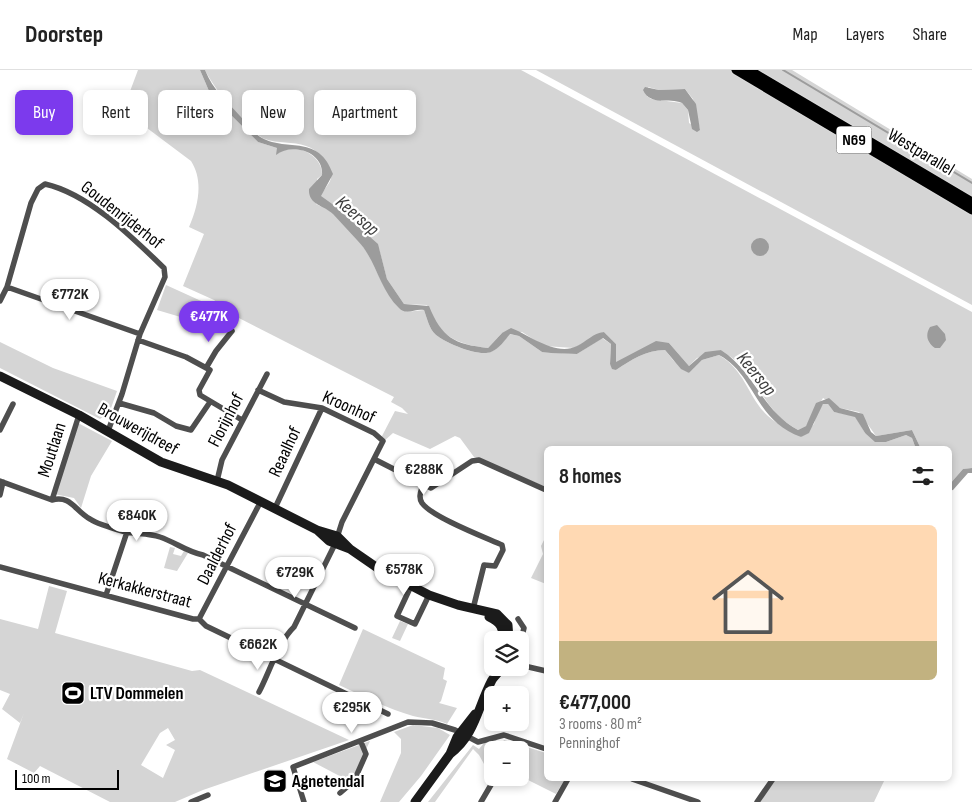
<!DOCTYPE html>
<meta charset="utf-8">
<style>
body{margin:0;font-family:"Sofia Sans Condensed",sans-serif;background:#f2f2f2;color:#222;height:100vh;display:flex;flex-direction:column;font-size:19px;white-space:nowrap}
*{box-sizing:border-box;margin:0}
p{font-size:16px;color:#767676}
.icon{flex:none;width:28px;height:28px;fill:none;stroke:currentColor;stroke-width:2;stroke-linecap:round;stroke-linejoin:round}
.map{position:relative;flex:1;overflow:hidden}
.side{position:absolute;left:544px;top:376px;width:408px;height:335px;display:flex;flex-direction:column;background:#fff;border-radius:8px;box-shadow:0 2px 8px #0003}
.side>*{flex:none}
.guide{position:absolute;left:15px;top:20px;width:454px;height:45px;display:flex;gap:10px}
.fabs{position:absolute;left:484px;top:561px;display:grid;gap:10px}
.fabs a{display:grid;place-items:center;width:45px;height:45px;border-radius:8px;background:#fff;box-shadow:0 2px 8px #0003;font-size:25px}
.scale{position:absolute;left:15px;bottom:12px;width:104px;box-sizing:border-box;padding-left:5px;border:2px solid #000;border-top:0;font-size:14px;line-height:18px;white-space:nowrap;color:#000;-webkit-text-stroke:4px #fff;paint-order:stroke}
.price{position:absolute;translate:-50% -42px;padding:0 11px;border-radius:18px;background:#fff;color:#222;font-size:16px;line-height:32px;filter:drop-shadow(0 1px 2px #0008)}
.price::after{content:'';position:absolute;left:50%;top:30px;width:15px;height:11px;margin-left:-8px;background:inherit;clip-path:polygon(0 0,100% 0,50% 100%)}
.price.on{background:#7c3aed;color:#fff}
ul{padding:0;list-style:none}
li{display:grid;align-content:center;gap:10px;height:265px;padding:0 15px}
li span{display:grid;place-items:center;height:155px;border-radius:8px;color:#555}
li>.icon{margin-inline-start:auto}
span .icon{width:90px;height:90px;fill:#fffc;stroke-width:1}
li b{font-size:21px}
h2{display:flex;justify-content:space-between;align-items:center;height:60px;padding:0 15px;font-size:21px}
.chip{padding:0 18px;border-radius:8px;background:#fff;box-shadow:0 2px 8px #0003;font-size:18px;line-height:45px}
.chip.on{background:#7c3aed;color:#fff}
header{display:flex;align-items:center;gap:30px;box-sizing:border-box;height:70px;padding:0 25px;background:#fff;border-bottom:1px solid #e0e0e0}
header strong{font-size:24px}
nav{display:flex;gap:28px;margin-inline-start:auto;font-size:18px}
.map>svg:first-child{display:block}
</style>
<header>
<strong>Doorstep</strong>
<nav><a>Map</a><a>Layers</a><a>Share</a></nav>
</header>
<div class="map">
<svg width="972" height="732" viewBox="0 0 972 732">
<rect width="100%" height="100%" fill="#fff"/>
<!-- green -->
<path fill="#d5d5d5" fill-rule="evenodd" d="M138,0h62l9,21 11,13 38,38 19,6v6c15,-13 46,-1 45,21l-5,4 -1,25 16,8 28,30 8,12 18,36 20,22 18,-2c3,8 5,19 12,25 10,8 42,22 54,17 9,-3 15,-12 19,-18l10,2 23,16 35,2 25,-16 9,6 -1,20 6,6c15,-10 30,-20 49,-20l8,10 16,13 13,-13 17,-5c27,16 29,43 49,61 9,8 22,14 33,21l13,-13 3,-11 6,-9h5l6,8 21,4 10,17 21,9 20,-7 6,3 4,11h-370v38l-72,-30 -14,-19 -5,-2 -25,13 -37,-16 -10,9 -1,-6 13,-25 13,3 -6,-6 -11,-6 3,-5 -161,-82 -19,-15 -31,-14 21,-52 -15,-7c9,-20 15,-46 2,-66l-68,-51z
M205,0h316l451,242v156l-9,1 -14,16v-36h-28l-9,-19 -36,6 -17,-24 -19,-4 -17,-10 -17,28 -8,4c-29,-16 -34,-36 -53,-61 -6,-7 -16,-13 -24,-19l-24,8 -8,8 -20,-23 -54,20 1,-19 -12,-12 -30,16 -30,-2 -22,-14 -20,1 -14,15c-19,-2 -41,-7 -52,-25 -4,-5 -5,-12 -9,-18l-23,-1 -17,-25 -8,-30 -16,-19 -43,-34c3,-6 11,-13 11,-19 2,-12 -14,-28 -25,-31 -13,-5 -28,-2 -41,-7 -16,-6 -53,-53 -60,-69z
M536,0h196l240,142v93zM648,17l11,3 26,-1 8,10 7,31 -11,-7 -1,-13 -6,-7 -31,-4 -4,-3z
M753,0h39l180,109v21z
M166,215l44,20 -16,16 -37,-11z
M0,272l53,26 64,23 -7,20 -10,8 -100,-51z
M78,353l34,18 -21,35 -10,32 -7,-10 -20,-4z
M546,466v48l-15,-6 12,-24 -2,-8z
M170,477l5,1 -2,6 8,2 3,-5 4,2 -11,18 -13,-3z
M49,516l18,5 -12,42 137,38 8,-1 149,70 -146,50 -28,12h-65l-70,-36 -6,7 -27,-14 17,-46 -4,10 -18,-14 8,-15 -10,-4v-71l38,10zM168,658l7,12 -9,5 9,5 -12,28 -22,-13 19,-32z
M400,551l8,3 -8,17 -8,-3z
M363,559l82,39 -2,11 4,2 -6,20 -2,2 18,5 -10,16c-11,-5 -22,-5 -34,-8 -25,-7 -50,-20 -74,-31z
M413,655l25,3 12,7 -29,41 -22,26h-19l21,-49v-14l-7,-7z
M499,667l-14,19 4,8h-5l-5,-9 -6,-6 -38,53h-7l45,-57 6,4 5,-6z
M504,670l42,13v26h19l-9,15 -36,-18v-26h-22z
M370,671l-19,41 -38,-20z
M776,709h109l-11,23h-115z"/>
<!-- water -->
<path fill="#9c9c9c" d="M200,0h5c8,20 21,30 35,46 7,7 13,17 22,22 26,14 57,-4 71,36l-12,22 14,10 43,38 9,35 17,25 25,2c13,32 25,38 59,42l14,-15 9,-5c19,7 45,29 66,18 9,-4 16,-13 27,-14l12,12v18l40,-21 13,2 20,23 16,-14 16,-2c34,22 40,60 77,80l8,-4 10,-23 13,-5 11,10 23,6 8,18 5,4 36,-6 9,19h-5l-4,-11 -6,-3 -20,7h-11l-10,-9 -10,-16 -21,-5 -6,-8h-5l-14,29 -8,4c-47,-17 -46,-63 -82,-82l-17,5 -13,13 -8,-4 -16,-19c-19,0 -34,10 -49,20l-4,-1 -2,-5 1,-20 -8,-6 -26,16 -26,-1 -9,-1 -23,-16 -9,-2c-5,6 -11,15 -19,18 -13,5 -45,-9 -55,-17 -7,-6 -9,-17 -12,-25 -9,-2 -18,6 -25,-2 -20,-19 -23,-49 -42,-68 -8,-9 -16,-17 -24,-26 -9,-9 -25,-9 -24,-25l13,-14c2,-23 -30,-33 -46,-20l1,-7 -19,-6 -38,-38 -11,-13z
M645,17l14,3 26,-1 11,15 4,26 -3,2 -5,-3 -4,-19 -6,-7c-13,-6 -31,4 -39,-13z
M751 177a9 9 0 1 1 18 0a9 9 0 1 1-18 0Z
M937,255l8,9 1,6 -6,8h-5c-8,-6 -10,-13 -5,-21z
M972,398v5h-4l-15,17 -4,1v-6l14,-16z"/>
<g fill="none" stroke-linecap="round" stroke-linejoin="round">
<!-- stream -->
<path stroke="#9c9c9c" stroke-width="2" d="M783,0l189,113"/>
<!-- primary casing -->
<g stroke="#dbdbdb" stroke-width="11">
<path id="primary" d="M736,0l236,140
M749,0l223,132"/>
</g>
<!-- street -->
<path stroke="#4e4e4e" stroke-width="5.5" d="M7,217l133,47
M0,231l7,-14 24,-84 7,-14 7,-5c44,10 87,53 119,84l1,9 -25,57 -18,60 -14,37
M138,270l48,17 24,13 -11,20 1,5 42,25
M206,298l10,-17 16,-20
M258,320l26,12 38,6 52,25 9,8 -41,81 -7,22 -41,83c-15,14 -25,46 -35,65
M119,333l35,10 22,13 15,4 19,-28
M0,360l13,-26
M374,389l57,29 41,-27 7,-1 67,30
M0,411l52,19 27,-85
M217,411l5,-21 45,-86
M423,414c-2,7 -5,13 -1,19 10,14 62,34 80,42l1,5 -8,16 -11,-1 -11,44
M0,425l3,-13
M52,430c19,-5 23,11 38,19 9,6 25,10 36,13 11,2 23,1 34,5 15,5 27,15 43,18l152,73
M275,438l47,-100
M0,497l193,52h6l7,7 182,88
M411,516l-14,30 18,8 14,-29
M106,525l21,-63
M199,549l62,-118
M518,549l6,9 -4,16
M520,595l26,6
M489,694l3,2
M632,709l66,23
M340,723l14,-12 12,-27 -5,-12
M191,732l17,-7
M304,732l-11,-35 115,-45 24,1 23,7 23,12 26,-7 42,14
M481,732l14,-24
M555,732l13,-23
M757,732l16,-23"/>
<!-- secondary -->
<path stroke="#1b1b1b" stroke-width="9" d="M0,306l79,39 82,47 67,23 89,45 20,6 13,13 29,20 50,26 29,10 39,9 11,11 1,15
M317,460l12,11 21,8
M489,547c11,5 15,11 14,23
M450,684l7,-17 18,-23
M415,732l35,-48c25,-18 28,-48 42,-74 3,-5 7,-7 9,-12"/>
<!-- primary -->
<use href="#primary" stroke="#000" stroke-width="9"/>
</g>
<!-- icons -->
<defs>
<g id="stadium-square" transform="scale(1.25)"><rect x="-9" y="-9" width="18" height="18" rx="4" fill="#000" stroke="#fff"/><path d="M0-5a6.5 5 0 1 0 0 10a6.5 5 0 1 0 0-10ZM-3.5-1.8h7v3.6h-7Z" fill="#fff"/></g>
<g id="school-square" transform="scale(1.25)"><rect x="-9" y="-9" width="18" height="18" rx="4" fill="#000" stroke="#fff"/><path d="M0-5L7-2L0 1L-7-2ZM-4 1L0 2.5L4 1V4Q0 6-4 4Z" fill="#fff"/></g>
</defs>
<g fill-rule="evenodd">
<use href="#stadium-square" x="73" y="623"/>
<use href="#school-square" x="275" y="711"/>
</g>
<g text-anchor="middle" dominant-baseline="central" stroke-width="4.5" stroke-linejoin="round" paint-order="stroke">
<!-- shield labels -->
<rect fill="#fff" stroke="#4c4c4c" stroke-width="1" x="836.5" y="56.5" width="35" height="27" rx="4"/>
<g font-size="16" font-weight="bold" fill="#000">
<text x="854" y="70">N69</text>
</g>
<!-- street labels -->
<g font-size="18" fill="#000" stroke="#fff">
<text transform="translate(921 82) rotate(31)">Westparallel</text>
<text transform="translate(122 145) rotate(38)">Goudenrijderhof</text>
<text transform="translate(349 337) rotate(24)">Kroonhof</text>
<text transform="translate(226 350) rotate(-63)">Florijnhof</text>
<text transform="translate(138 359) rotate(29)">Brouwerijdreef</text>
<text transform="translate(52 380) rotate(-72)">Moutlaan</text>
<text transform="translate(285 382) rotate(-65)">Reaalhof</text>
<text transform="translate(217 484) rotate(-63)">Daalderhof</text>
<text transform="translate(145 520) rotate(15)">Kerkakkerstraat</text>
</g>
<!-- poi labels -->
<g font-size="18" font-weight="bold" fill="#000" stroke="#fff" text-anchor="start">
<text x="90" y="623">LTV Dommelen</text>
<text x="292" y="711">Agnetendal</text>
</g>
<!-- water labels -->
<g font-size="19" font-style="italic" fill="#3d3d3d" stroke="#fff">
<text transform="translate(357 146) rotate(41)">Keersop</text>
<text transform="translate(756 304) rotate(51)">Keersop</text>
</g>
</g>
</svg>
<div class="fabs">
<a><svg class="icon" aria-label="layers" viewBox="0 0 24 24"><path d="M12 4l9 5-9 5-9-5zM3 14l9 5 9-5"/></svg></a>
<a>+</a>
<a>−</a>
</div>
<div class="scale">100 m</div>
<b class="price" style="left:70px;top:251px">€772K</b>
<b class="price on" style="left:209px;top:273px">€477K</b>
<b class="price" style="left:424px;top:426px">€288K</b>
<b class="price" style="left:137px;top:472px">€840K</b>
<b class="price" style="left:404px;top:526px">€578K</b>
<b class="price" style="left:295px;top:529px">€729K</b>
<b class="price" style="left:258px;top:601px">€662K</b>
<b class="price" style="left:352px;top:664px">€295K</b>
<div class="guide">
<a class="chip on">Buy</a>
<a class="chip">Rent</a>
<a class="chip">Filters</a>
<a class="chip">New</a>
<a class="chip">Apartment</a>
</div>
<section class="side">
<h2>8 homes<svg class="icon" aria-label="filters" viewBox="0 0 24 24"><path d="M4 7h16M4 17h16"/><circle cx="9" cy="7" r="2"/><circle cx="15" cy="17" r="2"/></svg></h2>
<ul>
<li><span style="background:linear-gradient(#ffd9b3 75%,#c2b280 0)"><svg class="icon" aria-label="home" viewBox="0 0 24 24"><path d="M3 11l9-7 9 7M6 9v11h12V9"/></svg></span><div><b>€477,000</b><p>3 rooms · 80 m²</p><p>Penninghof</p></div></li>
</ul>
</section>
</div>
